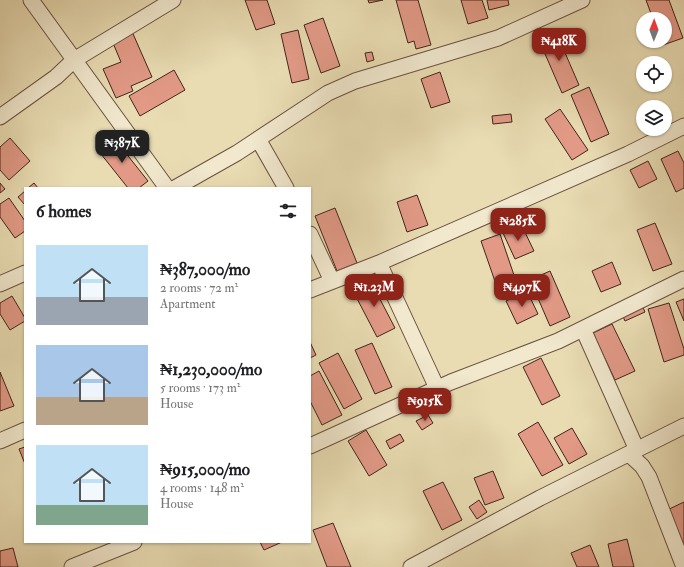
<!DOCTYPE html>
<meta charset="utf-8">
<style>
body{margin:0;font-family:"IM FELL Double Pica",serif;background:#f6f6f6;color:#202124;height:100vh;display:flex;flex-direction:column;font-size:15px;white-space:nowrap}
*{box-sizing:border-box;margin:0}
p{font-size:13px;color:#757577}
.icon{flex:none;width:22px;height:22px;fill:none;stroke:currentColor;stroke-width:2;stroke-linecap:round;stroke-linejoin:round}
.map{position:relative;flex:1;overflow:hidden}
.sheet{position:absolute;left:24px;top:187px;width:287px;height:356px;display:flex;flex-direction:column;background:#fff;border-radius:0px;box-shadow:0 1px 3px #0004}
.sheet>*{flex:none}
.needle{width:26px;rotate:1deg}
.controls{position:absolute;left:636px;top:12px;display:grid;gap:8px}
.controls a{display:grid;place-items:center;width:36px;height:36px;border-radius:50%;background:#fff;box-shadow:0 1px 3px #0004;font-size:20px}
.price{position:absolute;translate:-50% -34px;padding:0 9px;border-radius:8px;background:#8f2418;color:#fff;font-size:13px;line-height:26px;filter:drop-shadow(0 1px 2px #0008)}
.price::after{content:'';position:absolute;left:50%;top:24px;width:12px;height:9px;margin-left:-6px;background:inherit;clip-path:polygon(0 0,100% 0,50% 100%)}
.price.selected{background:#222;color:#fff}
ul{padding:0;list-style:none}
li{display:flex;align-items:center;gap:12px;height:100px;padding:0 12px}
li span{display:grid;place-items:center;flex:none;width:112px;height:80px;border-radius:0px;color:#555}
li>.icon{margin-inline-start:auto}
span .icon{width:48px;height:48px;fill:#fffc;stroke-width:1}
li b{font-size:17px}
h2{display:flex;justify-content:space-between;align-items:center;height:48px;padding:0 12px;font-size:17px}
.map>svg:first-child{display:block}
</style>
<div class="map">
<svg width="684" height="567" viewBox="0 0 684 567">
<rect width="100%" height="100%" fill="#e9dcb3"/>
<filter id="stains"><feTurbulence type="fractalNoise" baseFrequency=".005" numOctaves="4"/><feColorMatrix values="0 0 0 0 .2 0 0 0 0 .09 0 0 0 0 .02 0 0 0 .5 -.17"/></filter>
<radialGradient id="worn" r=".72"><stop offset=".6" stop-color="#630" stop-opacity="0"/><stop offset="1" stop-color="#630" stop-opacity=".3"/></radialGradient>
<!-- building -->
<path fill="#e29a87" stroke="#422419" d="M245,0h22l8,24 -19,6z
M368,0h15l-14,3z
M396,0h22l13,45 -15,4 -2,-8 -6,2z
M461,0h21l6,18 -20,6z
M487,0h21l1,5 -20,5z
M646,0h23l14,38 -20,7 -2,-4h4v-22h-12z
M323,18l17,48 -19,7 -17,-48z
M130,27l22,50 -21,9 2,5 -17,7 -13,-29 18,-7 -11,-26z
M298,30l11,49 -17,4 -11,-49z
M556,32l23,53 -17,8 -23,-53z
M372,52l2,8 -7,2 -2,-9z
M174,70l11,20 -45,26 -11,-20z
M440,72l10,30 -19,6 -10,-29z
M589,87l20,47 -18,8 -20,-47z
M560,109l28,41 -16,10 -27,-41z
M511,114l1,8 -19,2 -1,-8z
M113,137l35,44 -9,7h-11l-31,-39z
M10,138l20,23 -21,19 -9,-10v-23z
M678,151l6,12v25l-8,4 -15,-33z
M648,161l9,18 -18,9 -9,-18z
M0,183l5,6 -5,4z
M34,183l4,5h-10z
M25,191v14l-7,-8z
M417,195l11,30 -21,7 -10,-30z
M9,198l16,23v10l-10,7 -15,-21v-13z
M335,208l22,55 -20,8 -22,-55z
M655,223l17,41 -19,7 -16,-41z
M521,224l13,27 -19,8 -12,-26z
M500,234l17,50 -19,6 -17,-49z
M612,262l9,22 -20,8 -9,-21z
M550,271l20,46 -20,9 -20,-46z
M370,280l25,48 -18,9 -25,-48z
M527,291l11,23 -21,10 -11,-23z
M12,296l13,22v3l-15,9 -10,-16v-11z
M684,299v22l-8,-19z
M641,303l4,9 -20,9 -4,-9z
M669,303l15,46v6l-20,7 -16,-53z
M612,324l23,47 -20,9 -22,-47z
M310,342l6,13 -6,3z
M372,343l20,44 -17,7 -20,-44z
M338,353l24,46 -18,10 -25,-46z
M541,358l19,38 -18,9 -19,-38z
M319,371l23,44 -20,10 -12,-24v-25z
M0,372l14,34 -14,5z
M428,415l5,8 -11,7 -6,-9z
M538,422l25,43 -21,11 -24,-42z
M572,428l15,26 -18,10 -15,-26z
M366,430l21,35 -18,11 -21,-35z
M400,434l4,7 -14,8 -4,-8z
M25,447v17l-6,-15z
M493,471l11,27 -19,7 -11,-27z
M443,482l19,38 -20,10 -19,-39z
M479,500l8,12 -10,7 -8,-12z
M684,502v54l-21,-44z
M333,523l18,44h-24l-14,-37z
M627,539l7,28h-21l-5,-23z
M260,542h22l-18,8z
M590,545l9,22h-22l-6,-14z
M13,548l5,19h-18v-16z"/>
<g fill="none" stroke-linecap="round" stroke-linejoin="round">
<!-- minor casing -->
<g stroke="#6c5240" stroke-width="17">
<path id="minor" d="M31,0l136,188
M0,117l56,-40 18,-17 99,-60
M258,139l28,49
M175,188l62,-35 91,-60 27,-12 143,-43 84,-38
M310,234l22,47
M379,263l58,125
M0,284l25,-11
M310,290l69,-27 249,-109 56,-28
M583,329l54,121
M0,441l25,-11
M310,446l141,-64 107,-41 126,-62
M629,454l13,12 7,11 35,90
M72,567l62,-25
M411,567l129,-69 144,-72"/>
</g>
<!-- minor -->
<use href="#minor" stroke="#f1e8ce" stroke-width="15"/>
</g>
<rect width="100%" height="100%" filter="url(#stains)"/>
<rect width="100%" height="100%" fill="url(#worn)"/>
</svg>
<div class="controls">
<a><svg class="needle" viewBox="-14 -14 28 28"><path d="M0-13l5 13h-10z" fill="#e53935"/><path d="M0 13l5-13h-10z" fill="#757577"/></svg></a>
<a><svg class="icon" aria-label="locate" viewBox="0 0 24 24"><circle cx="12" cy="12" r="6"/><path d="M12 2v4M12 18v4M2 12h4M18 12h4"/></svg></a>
<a><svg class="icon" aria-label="layers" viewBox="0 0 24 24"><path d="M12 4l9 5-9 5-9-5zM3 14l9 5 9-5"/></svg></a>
</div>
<b class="price" style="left:559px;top:62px">₦418K</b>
<b class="price selected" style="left:122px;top:164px">₦387K</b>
<b class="price" style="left:518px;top:242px">₦285K</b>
<b class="price" style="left:374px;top:308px">₦1.23M</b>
<b class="price" style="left:522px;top:308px">₦497K</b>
<b class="price" style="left:425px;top:422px">₦915K</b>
<section class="sheet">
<h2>6 homes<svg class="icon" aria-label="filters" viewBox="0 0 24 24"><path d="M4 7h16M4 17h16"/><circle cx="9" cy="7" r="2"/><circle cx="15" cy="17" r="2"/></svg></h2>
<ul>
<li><span style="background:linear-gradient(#bfe0f5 65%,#9aa5b1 0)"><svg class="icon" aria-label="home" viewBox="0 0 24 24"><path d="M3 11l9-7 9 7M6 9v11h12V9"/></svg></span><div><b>₦387,000/mo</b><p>2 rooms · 72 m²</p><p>Apartment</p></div></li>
<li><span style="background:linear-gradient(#a9c7e8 65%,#b9a48a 0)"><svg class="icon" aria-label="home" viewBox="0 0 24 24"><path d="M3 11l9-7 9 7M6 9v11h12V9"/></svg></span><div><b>₦1,230,000/mo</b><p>5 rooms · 173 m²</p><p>House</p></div></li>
<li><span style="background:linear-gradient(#bfe0f5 75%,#7fa58c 0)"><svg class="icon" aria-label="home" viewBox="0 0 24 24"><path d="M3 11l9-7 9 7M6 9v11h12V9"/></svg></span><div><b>₦915,000/mo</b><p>4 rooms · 148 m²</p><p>House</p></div></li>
</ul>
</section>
</div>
